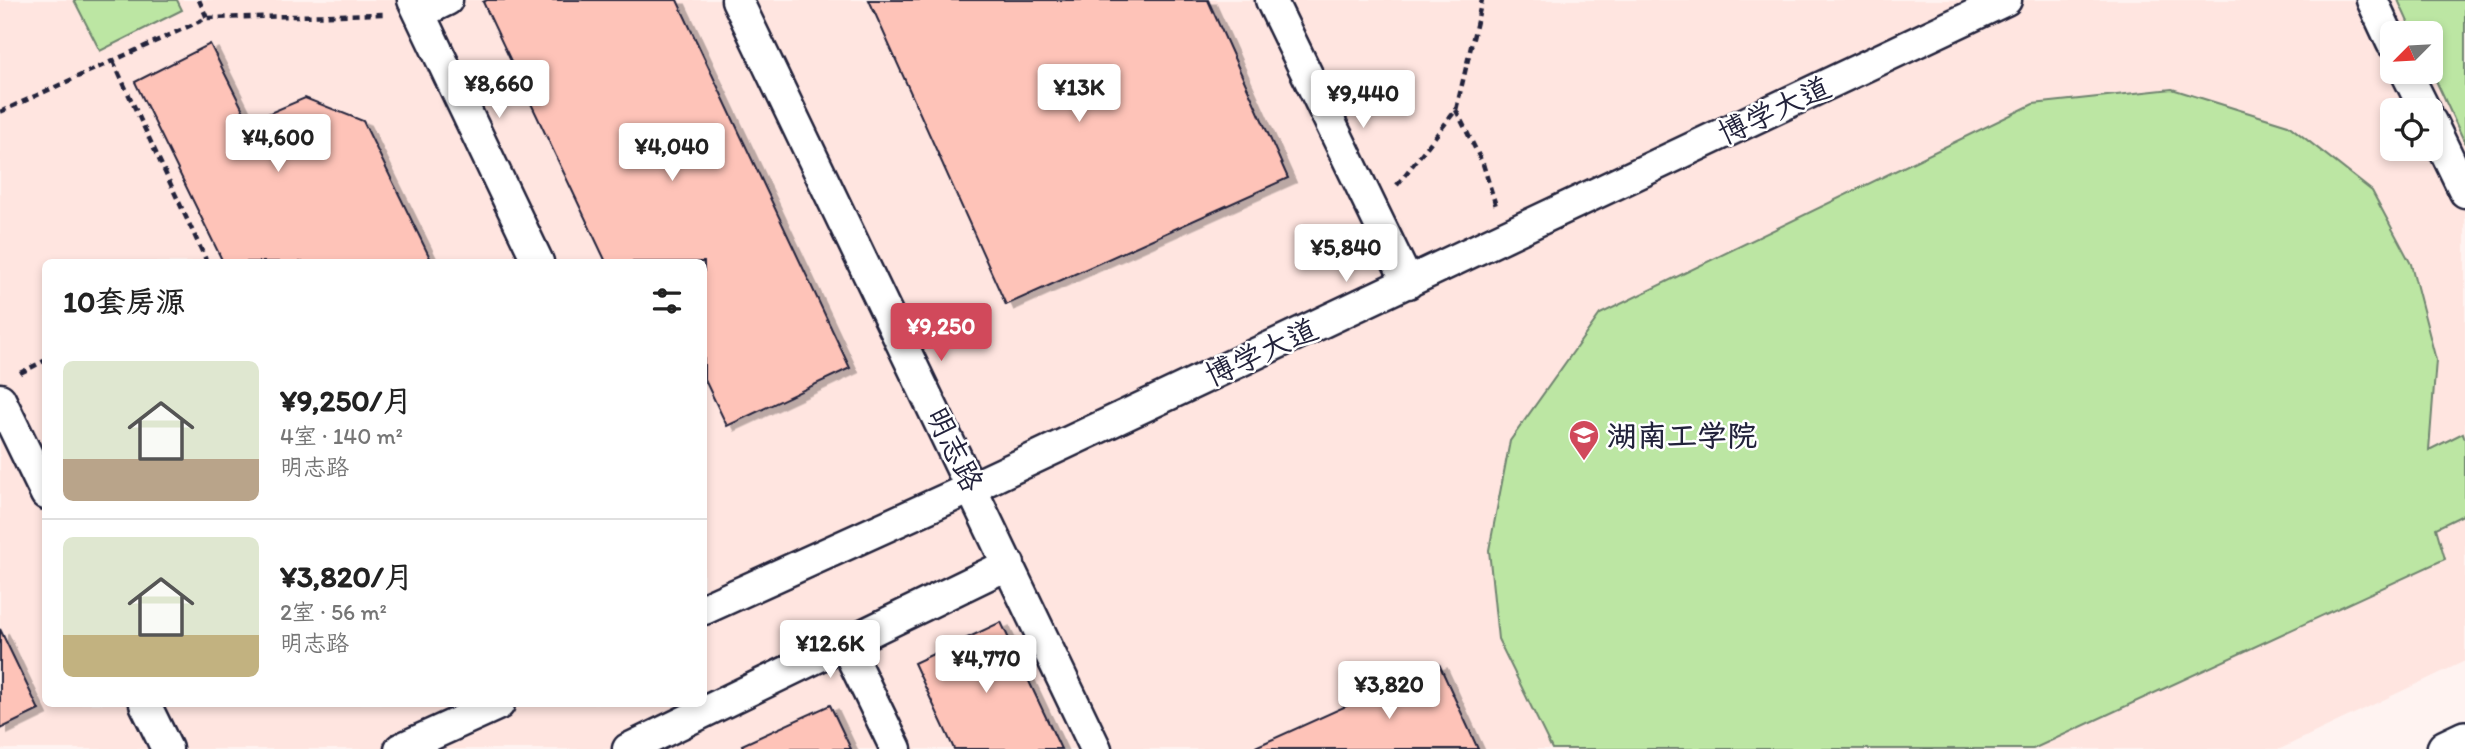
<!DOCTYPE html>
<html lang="zh">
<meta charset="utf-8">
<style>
body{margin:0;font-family:Itim,"LXGW WenKai TC",sans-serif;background:#f2f2f2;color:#222;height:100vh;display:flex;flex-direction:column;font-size:26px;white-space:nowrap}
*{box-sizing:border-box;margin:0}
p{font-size:23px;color:#767676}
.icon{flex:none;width:38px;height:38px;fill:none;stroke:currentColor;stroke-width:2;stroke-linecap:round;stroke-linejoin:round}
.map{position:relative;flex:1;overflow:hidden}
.side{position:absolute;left:42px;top:259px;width:665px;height:448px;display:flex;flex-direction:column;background:#fff;border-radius:10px;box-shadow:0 4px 10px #0003}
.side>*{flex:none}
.needle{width:46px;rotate:246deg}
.tools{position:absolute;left:2380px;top:21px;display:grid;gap:14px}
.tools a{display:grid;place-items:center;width:63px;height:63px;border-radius:10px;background:#fff;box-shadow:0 4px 10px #0003;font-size:35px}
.price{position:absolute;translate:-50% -60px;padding:0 16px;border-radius:7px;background:#fff;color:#222;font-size:23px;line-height:46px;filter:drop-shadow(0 2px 4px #0008)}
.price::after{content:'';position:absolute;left:50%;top:42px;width:21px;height:16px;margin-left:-10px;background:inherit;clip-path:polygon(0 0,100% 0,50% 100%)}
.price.current{background:#d1495b;color:#fff}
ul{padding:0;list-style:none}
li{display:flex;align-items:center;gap:21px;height:175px;padding:0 21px}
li+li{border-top:2px solid #e0e0e0}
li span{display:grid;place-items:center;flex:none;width:196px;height:140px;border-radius:10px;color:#555}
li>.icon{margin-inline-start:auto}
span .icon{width:84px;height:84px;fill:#fffc;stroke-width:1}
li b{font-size:30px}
h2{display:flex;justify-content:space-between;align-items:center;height:84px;padding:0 21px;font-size:30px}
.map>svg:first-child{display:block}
</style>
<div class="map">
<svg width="2465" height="749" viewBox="0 0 2465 749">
<defs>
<filter id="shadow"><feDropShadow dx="8" dy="4.5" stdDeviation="0" flood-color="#0004"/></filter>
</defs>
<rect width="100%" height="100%" fill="#fff3f1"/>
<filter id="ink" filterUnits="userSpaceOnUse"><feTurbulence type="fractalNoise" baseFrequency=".0143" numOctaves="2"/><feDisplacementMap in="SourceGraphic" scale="14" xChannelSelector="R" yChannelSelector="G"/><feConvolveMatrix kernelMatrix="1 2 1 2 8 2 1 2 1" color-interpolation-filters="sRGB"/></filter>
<g filter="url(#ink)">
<!-- built -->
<path fill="#ffe5e0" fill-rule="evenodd" d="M0,0h2465v661l-185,88h-2280zM2392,33h39v39h-39zM2392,110h39v39h-39zM46,262h658v442h-658z"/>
<!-- green -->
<path fill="#bce6a3" stroke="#6f846f" stroke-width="2" d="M74,0h103l5,10 -82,41z
M2398,0h67v143l-34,-73v-37h-18z
M2172,89l116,36 84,66 39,73 25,96 -7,90 34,-17 2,6v75l-29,14 9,31 -412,190h-481l-54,-110 -9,-89 21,-109 90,-127 433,-210z"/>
<!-- building -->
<path fill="#fec3b8" stroke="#22223b" stroke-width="2" filter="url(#shadow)" d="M487,0h190l173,368 -123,58 -23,-48v-116h-98l-123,-260z
M869,0h339l80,178 -282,127z
M210,44l39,78 56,-24 58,23 69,141h-209l-88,-180z
M1001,622l60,127h-107l-40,-86z
M0,629l39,81 -39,19z
M1439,664l39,85h-227z
M830,705l21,44h-107l-2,-4z"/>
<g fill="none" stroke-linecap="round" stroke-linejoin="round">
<!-- minor casing -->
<g stroke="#22223b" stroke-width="35">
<path id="minor" d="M413,0l125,262
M737,0l359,749
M1271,0l137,283
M2372,0l20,43
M420,13l27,-13
M2406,72l19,38
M2431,122l34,70
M0,399l46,95
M704,609l269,-122 1033,-487
M845,644l51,105
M145,704l22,45
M400,749l99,-45
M628,749l381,-185"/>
</g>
<!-- tertiary casing -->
<g stroke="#22223b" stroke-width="42">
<path id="tertiary" d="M2446,749l19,-9"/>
</g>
<!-- path -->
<path stroke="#22223b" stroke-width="4.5" stroke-dasharray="7 5" stroke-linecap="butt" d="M199,0l8,18
M113,61l94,201
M1456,110l27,54 13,42
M0,112l207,-94 177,-4
M1397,185l59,-75 26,-110
M20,373l26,-13"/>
<!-- minor -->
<use href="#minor" stroke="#fff" stroke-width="30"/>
<!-- tertiary -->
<use href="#tertiary" stroke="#fff" stroke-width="37"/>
</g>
</g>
<!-- icons -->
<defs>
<g id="university-pin" transform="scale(1.575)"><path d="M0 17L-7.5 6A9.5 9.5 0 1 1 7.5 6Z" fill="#d1495b" stroke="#fff"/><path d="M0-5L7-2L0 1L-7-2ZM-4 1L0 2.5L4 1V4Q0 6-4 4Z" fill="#fff"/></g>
</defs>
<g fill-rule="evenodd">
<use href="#university-pin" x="1584" y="435"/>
</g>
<g text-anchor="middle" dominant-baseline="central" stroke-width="5" stroke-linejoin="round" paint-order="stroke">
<!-- street labels -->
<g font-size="30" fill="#22223b" stroke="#fff">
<text transform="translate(1774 110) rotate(-25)">博学大道</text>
<text transform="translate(1261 352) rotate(-25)">博学大道</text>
<text transform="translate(955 449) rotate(64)">明志路</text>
</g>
<!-- poi labels -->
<g font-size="30" font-weight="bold" fill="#22223b" stroke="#fff" text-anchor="start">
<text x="1607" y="435">湖南工学院</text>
</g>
</g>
</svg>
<div class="tools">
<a><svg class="needle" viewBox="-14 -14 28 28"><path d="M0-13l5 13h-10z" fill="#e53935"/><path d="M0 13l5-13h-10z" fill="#767676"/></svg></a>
<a><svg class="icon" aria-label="locate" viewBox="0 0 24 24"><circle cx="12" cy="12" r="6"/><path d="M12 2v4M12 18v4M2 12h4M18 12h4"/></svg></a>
</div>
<b class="price" style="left:499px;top:120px">¥8,660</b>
<b class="price" style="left:1079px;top:124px">¥13K</b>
<b class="price" style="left:1363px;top:130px">¥9,440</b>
<b class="price" style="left:278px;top:174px">¥4,600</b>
<b class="price" style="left:672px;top:183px">¥4,040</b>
<b class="price" style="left:1346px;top:284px">¥5,840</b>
<b class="price current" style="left:941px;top:363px">¥9,250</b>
<b class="price" style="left:830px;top:680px">¥12.6K</b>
<b class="price" style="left:986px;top:695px">¥4,770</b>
<b class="price" style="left:1389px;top:721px">¥3,820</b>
<section class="side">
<h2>10套房源<svg class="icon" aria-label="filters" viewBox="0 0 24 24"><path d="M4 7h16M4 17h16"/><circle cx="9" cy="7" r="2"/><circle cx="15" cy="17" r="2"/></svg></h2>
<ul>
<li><span style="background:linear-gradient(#dfe7d0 70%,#b9a48a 0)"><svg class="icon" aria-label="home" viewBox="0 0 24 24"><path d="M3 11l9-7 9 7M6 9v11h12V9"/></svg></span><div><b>¥9,250/月</b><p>4室 · 140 m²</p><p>明志路</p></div></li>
<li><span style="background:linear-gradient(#dfe7d0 70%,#c2b280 0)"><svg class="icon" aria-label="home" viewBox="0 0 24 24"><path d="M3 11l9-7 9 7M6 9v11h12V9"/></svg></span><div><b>¥3,820/月</b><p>2室 · 56 m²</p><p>明志路</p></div></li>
</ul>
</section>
</div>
